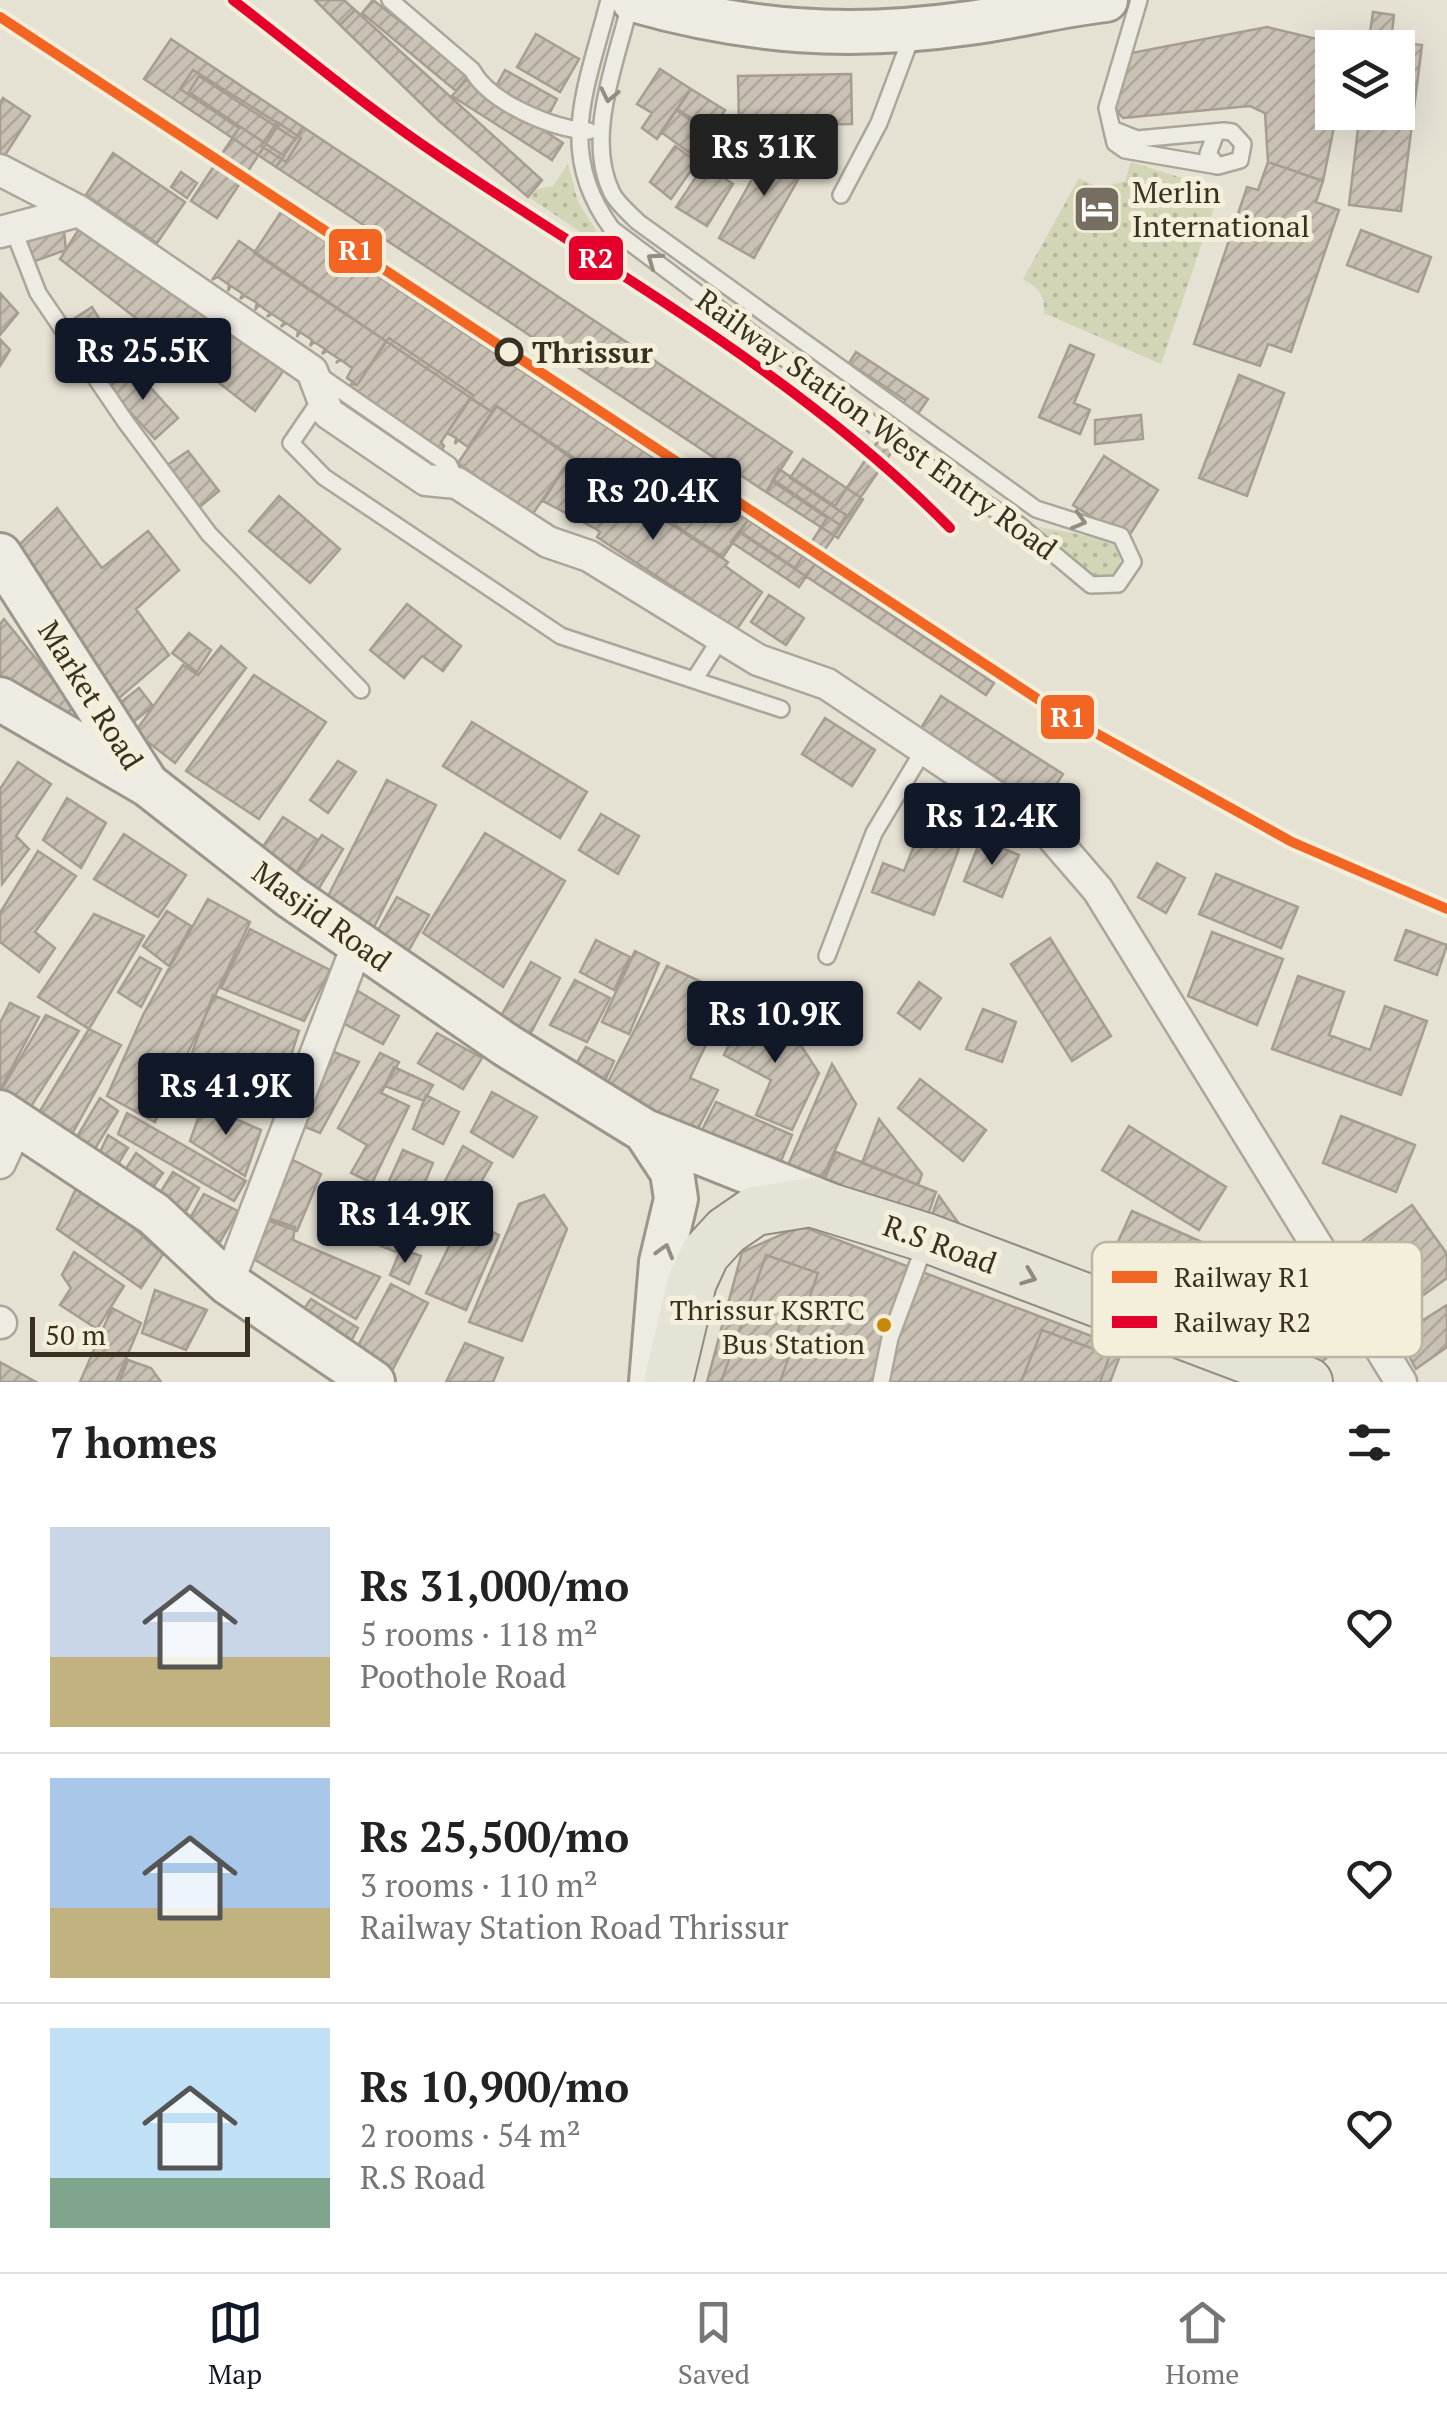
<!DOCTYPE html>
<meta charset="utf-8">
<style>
body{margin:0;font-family:"PT Serif",serif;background:#f2f2f2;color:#222;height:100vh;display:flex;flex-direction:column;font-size:38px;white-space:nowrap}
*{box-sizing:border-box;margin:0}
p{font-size:32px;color:#767676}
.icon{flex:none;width:55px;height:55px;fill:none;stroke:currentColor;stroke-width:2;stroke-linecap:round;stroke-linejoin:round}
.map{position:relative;height:1382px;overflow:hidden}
.side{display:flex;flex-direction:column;background:#fff;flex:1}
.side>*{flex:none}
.tools{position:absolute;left:1315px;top:30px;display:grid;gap:20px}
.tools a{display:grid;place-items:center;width:100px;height:100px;border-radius:0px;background:#fff;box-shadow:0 10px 40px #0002;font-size:50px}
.scale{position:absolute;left:30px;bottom:25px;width:220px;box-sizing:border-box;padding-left:10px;border:5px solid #3a3022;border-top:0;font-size:28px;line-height:35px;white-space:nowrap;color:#3a3022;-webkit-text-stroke:8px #f4efda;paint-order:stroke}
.price{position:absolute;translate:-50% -85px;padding:0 22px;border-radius:10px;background:#111827;color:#fff;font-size:32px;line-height:65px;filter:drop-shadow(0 2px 5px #0008)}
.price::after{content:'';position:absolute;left:50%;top:60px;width:30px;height:22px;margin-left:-15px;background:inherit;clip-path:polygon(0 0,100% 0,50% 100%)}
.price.on{background:#222;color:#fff}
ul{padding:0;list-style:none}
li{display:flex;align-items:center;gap:30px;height:250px;padding:0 50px}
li+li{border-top:2px solid #e0e0e0}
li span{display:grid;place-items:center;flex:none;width:280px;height:200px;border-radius:0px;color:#555}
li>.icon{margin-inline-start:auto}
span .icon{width:120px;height:120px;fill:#fffc;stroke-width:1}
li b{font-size:42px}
h2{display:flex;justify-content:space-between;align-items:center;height:120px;padding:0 50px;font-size:42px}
.tabs{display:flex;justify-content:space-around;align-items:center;height:140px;border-top:2px solid #e0e0e0;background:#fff;font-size:28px;color:#767676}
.tabs a{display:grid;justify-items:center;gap:5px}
.tabs .on{color:#111827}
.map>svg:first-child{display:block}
</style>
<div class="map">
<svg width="1447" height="1382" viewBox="0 0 1447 1382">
<defs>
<pattern id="grass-dots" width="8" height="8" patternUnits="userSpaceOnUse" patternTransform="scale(2.5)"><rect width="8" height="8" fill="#d2d5b6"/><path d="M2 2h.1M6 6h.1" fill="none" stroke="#b5b79c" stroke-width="1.8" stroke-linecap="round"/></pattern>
<pattern id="building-hatch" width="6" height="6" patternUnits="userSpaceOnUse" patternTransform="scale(2.5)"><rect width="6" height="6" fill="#c9c1b4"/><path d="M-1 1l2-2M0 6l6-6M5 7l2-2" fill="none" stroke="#ada69a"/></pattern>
</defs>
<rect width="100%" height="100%" fill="#e5e1d3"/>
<!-- grass -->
<path fill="url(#grass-dots)" d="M1131,162l89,28 -59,174 -117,-51c1,-19 -5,-24 -21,-34l56,-101 21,10 25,-7z
M568,164l10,38 32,50 -80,-54 7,-9 16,-3z
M1039,527l71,13 10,9v20l-11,9 -19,-3z"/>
<!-- building -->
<path fill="url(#building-hatch)" stroke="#a69d91" stroke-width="2.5" d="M315,0h29l11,10 -15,15z
M373,0l96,75 -13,16 -94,-78z
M355,10l187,170 -14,17 -89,-76 -99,-96z
M1373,12l21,3 -3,26 -22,-2z
M1267,27l83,20 -18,1v64h5l-14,69 -55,-19 -3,-49 -15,-7 -127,12 -13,-14 16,-50z
M536,34l43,25 -19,33 -43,-25z
M171,39l132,88 -8,12 -96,-63 -10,16 95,64 -8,11 -132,-88z
M1369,39l53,6 -21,166 -52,-6 11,-93h38v-64h-30z
M660,69l31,20 -34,50 -15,-11 10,-15 -15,-9z
M193,70l86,54 -62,94 -26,-17 48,-73 -59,-39z
M505,70l52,29 -10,19 -53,-28z
M851,74l1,50 -113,2 -1,-50z
M466,80l97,63 -11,17 -100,-64z
M691,89l34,21 -14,20 -34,-21z
M3,98l27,18 -30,47v-60z
M676,110l37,26 -15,23 -37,-27z
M277,122l24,16 -15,24 -25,-16z
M303,127l489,325 -26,40 -490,-325z
M774,140l35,20 -55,98 -35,-20z
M675,146l22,16 -26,37 -21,-17z
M113,153l72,49 -28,41 -71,-48z
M1268,162l55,19 -7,21 23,8 -48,142 -23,-8 -8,22 -66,-22 53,-157 11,3z
M704,165l29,19 -26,42 -31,-19z
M181,172l16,11 -10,15 -16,-11z
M281,212l467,308 -25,37 -227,-151 -4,6 -238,-159z
M79,229l207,138 -31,44 -195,-152z
M1361,230l70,27 -13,35 -71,-27z
M64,231l2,19 -37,13 -6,-23z
M239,241l147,100 -29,44 -10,-7 5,-10 -11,-8 -5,3 3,-4 -12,-8 -5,3 3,-5 -11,-7 -4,4 2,-6 -12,-8 -3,5 1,-6 -12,-8 -5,4 3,-5 -12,-8 -5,3 3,-4 -11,-8 -4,5 2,-7 -12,-7 -5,3 3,-5 -12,-8 -3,5 1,-6 -11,-8 -6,3z
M0,293l18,20 -18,22z
M92,307l28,45 -26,17 -28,-45z
M389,338l84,57 -32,47 3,4 -18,27 -93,-62 18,-27 6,1z
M0,339l10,11 -10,16z
M1070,345l24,10 -20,48 16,7 -10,24 -41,-17z
M856,352l72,47 -129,188 -68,-45 8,-11 56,37 32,-50 -55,-37 7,-12 56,37 70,-106 -56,-37z
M132,367l46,51 -23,21 -47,-51z
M1239,375l45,18 -37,103 -48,-18z
M470,398l22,14 -24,35 -10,-7 -3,4 1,-6 -9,-5z
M497,406l74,52 -39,57 -35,-24 -4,6 -23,-15 5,-7 -17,-12z
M1141,415l2,24 -48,5v-24z
M188,451l31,40 -23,19 -33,-42z
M1104,456l54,34 -31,49 -54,-34z
M571,458l157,104 -3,4 37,26 -25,37 -140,-92 3,-5 -4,-3 -53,-28z
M803,459l60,40 -25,39 -72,-46 8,-12 66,45 6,-10 -56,-37z
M279,496l61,53 -30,34 -61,-52z
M57,508l45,60 46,-37 31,39 -43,39 33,46 -51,44 -107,-146z
M748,520l246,163 -8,12 -247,-163z
M769,595l35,23 -18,27 -35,-23z
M407,604l54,42 -18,25 -21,-15 -18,22 -34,-28z
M4,619l70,87 -19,23 -55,-39v-66z
M189,633l22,17 -14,22 -25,-19z
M221,646l25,22 -71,95 -40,-31 48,-67 15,10z
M254,675l72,47 -67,97 -73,-48z
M139,688l14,18 -22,18 -15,-18z
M941,696l122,78 -21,33 -121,-79z
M825,718l50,32 -23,36 -50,-32z
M472,722l115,70 -27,46 -117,-72z
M338,761l18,11 -28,41 -18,-13z
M18,762l33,22 -35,52 13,13 -27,35 -2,-95z
M387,780l49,25 -63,124 -49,-25z
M67,798l39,25 -25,45 -38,-28z
M601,814l38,22 -21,38 -39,-24z
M283,817l35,23 -32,48 -34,-25z
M921,828l40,15 -27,72 -62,-23 11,-29 21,8z
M485,833l80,48 -62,106 -80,-54z
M124,834l62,41 -28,42 -64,-38z
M322,835l21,14 -32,52 -24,-14z
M981,839l38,16 -17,42 -38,-16z
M38,851l38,25 -41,56 20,16 -16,24 -39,-30v-29z
M1157,863l28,15 -19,35 -28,-16z
M1216,874l82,33 -17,41 -82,-34z
M397,897l32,18 -23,40 -32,-18z
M208,899l42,23 -95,200 -48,-26 36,-81z
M167,911l24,15 -22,40 -26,-20z
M94,914l50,22 -55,93 -51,-32z
M250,929l80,41 -26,51 -83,-33z
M1406,930l41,15 -10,30 -42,-15z
M1212,932l71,27 -26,66 -69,-29z
M1050,938l61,98 -39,25 -61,-97z
M596,940l34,17 -16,33 -34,-18z
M635,951l24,12 -30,71 -27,-12z
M140,957l21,12 -20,38 -23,-15z
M531,962l29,16 -34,64 -30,-17z
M667,966l63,29 -40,83 28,12 -21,40 -92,-42z
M1298,976l46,16 -15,43 41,15 15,-44 42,15 -26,74 -129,-46z
M575,980l35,18 -23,44 -37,-17z
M919,982l22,16 -21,31 -22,-16z
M358,991l41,25 -16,28 -42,-22z
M213,995l86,36 -21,64 -89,-34z
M10,1003l29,14 -39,73v-67z
M983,1009l33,13 -14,40 -36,-13z
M747,1010l40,14 32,49 -27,57 -36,-15 15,-35 -47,-25z
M46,1015l33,16 -56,88 -23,-27z
M89,1029l32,16 -55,100 -35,-19z
M437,1033l45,25 -19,31 -45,-26z
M319,1046l40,16 -39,71 -30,-12z
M586,1047l28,14 -12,26 -30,-16z
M380,1053l19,9 -18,31 28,13 -37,77 -21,-10 16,-28 -29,-17z
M832,1064l24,40 -38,83 -33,-15z
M394,1067l39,18 -9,16 -39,-15z
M920,1079l66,51 -23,31 -65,-53z
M492,1092l45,25 -24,40 -42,-25z
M426,1095l33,17 -16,32 -30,-15z
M100,1098l18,13 -27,44 -19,-10z
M716,1102l76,33 -14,33 -78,-34z
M203,1104l58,26 -16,46 -55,-35z
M127,1113l119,68 -12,20 -116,-67z
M1341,1116l74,29 -19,47 -73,-29z
M879,1119l43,55 -4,11 -56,-22z
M1129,1126l97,61 -27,43 -97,-60z
M108,1135l20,13 -16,26 -17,-11z
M463,1146l29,17 -25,43 -27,-15z
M403,1150l30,13 -37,89 -33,-13z
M836,1152l100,40 -13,37 -105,-34z
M136,1153l27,20 -17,24 -26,-19z
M283,1155l38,19 -24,57 -36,-13z
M173,1172l26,16 -19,34 -25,-21z
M80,1180l83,74 -22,34 -84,-59z
M204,1194l34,17 -18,31 -33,-19z
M544,1195l23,34 -45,112 -53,-19 50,-118z
M939,1196l39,54 -52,-19z
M1412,1205l35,49v24l-44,32 -46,-65z
M1132,1211l72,32 -20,45 -72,-33z
M259,1215l36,12 -2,13 87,37 -24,42 -111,-65z
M463,1218l36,17 -33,75 -40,-17z
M801,1226l322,122 -13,34h-403l35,-130z
M401,1249l20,7 -12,28 -19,-9z
M74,1252l50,34 -27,43 -37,-24 11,-17 -9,-13z
M766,1255l52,18 -38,109h-59z
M1221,1274l43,26 26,-22 54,67 -35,26 -115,-48z
M391,1284l37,19 -41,77 -36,-21z
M155,1290l52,20 -21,40 -44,-17z
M311,1299l47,29 -12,23 -52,-29z
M1447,1305v42l-31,22 -18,-33z
M112,1308l29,15 -25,59h-36z
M1042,1330l68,25 -10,27h-79z
M465,1343l38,15 -10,24h-47z
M128,1360l23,8 10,14h-42z
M0,1362l36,20h-36z"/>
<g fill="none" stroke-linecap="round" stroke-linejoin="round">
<!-- lane casing -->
<g stroke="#aba69b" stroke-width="20">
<path id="lane" d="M390,0l82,70c18,33 81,59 117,61
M609,0c-21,85 -55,151 3,229l326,244 81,52 72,60 27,-1 15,-22 -12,-26 -85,-27 -398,-287c-9,-9 -21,-19 -26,-29 -28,-56 5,-133 18,-189
M1139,0l-32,108 8,35 10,7 93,16
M1112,129l25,10 87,-8 8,1 11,12 -3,16 -22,6 -10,-12 8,-21
M841,195l38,-72 33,-88
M13,229l25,64 87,128 84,113 152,156
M320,376l129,89 8,18
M321,399l-30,44 33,34 237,159 220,73
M694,680l27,-42
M827,956l47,-123 49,-82
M881,1382l9,-44 36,-96"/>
</g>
<!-- street casing -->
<g stroke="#aba69b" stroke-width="35">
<path id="street" d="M0,170l79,41 233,160 16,42 98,67 31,3 91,59 41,14 169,104 69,24 221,148 50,58 303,492
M0,232l79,-21
M0,1163l18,-39
M228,1283l130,-340
M0,1322l1,1"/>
</g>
<!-- secondary casing -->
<g stroke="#9b968b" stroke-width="48">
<path id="secondary" d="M633,0c116,33 217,40 336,23 46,-6 91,-18 137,-23
M0,555l145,226
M0,699l148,86 143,112 215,148 139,86 183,73
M0,1112l154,102 74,69 145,99
M645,1131l27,41 4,27 -15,63 -10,120"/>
</g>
<!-- primary casing -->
<g stroke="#918c82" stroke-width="52">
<path id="primary" d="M668,1382l24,-100 13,-28 21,-23 29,-20 56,-9 116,36 381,144"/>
</g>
<!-- lane -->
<use href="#lane" stroke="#eeebe3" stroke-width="15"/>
<!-- street -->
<use href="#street" stroke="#eeebe3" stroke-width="30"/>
<!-- secondary -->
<use href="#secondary" stroke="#eeebe3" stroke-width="42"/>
<!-- primary -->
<use href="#primary" stroke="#e5e2d6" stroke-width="48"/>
<!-- rail casing -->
<g stroke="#adaba3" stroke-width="11">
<path id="rail" d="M233,0c68,52 135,109 206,156 174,117 363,221 511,372"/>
</g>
<!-- rail -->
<use href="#rail" stroke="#f4efda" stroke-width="8" stroke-dasharray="22" stroke-linecap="butt"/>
<!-- rail-1 casing -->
<g stroke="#f4efda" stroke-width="18">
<path id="rail-1" d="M0,17l1056,694 236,131 155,67"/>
</g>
<!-- rail-2 casing -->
<g stroke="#f4efda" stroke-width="18">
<path id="rail-2" d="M233,0c68,52 135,109 206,156 174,117 363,221 511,372"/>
</g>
<!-- rail-1 -->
<use href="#rail-1" stroke="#f26522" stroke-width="10"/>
<!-- rail-2 -->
<use href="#rail-2" stroke="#e4002b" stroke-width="10"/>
</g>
<!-- one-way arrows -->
<defs><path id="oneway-chevron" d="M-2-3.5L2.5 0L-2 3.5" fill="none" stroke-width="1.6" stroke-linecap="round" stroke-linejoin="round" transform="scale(2.5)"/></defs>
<g stroke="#948e82">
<use href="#oneway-chevron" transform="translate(609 95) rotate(102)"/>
<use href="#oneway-chevron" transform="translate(654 260) rotate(-144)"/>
<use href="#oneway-chevron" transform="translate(1079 521) rotate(16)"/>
<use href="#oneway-chevron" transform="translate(665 1251) rotate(-74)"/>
</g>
<use stroke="#90897c" href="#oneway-chevron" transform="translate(1029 1277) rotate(21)"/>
<!-- icons -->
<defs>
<g id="hotel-square" transform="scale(2.5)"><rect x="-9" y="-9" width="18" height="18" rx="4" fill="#766e60" stroke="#f4efda"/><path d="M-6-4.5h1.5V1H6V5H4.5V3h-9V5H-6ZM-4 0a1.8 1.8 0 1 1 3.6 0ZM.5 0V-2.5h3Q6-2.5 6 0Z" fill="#fff"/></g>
</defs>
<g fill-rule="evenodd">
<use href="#hotel-square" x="1097" y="209"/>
</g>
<!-- markers -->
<circle fill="#f4efda" stroke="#3a3022" stroke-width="5" cx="509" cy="352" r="12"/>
<circle fill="#c88808" stroke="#f4efda" stroke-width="4" cx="884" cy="1325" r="9"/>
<g text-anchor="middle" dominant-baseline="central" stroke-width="10" stroke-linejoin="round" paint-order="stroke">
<!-- bus labels -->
<g font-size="28" fill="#3a3022" stroke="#f4efda" text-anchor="end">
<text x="865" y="1309">Thrissur KSRTC<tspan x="865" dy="34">Bus Station</tspan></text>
</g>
<!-- poi labels -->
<g font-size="30" fill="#3a3022" stroke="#f4efda" text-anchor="start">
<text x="1132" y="192">Merlin<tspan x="1132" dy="34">International</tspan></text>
</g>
<!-- stop labels -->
<g font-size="30" font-weight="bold" fill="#3a3022" stroke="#f4efda" text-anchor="start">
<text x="532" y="352">Thrissur</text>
</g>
<!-- street labels -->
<g font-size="30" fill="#3a3022" stroke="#f4efda">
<text transform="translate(877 424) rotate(36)">Railway Station West Entry Road</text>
<text transform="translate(91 695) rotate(58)">Market Road</text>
<text transform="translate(322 916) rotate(36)">Masjid Road</text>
<text transform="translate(940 1244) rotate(20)">R.S Road</text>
</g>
</g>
<!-- legend -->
<rect x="1092" y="1242" width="330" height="115" rx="15" fill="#f4efda" stroke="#bcb6a3" stroke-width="2.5"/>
<rect x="1112" y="1271" width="45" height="12" fill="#f26522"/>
<rect x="1112" y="1316" width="45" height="12" fill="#e4002b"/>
<g font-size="28" fill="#3a3022">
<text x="1174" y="1287">Railway R1</text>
<text x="1174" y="1332">Railway R2</text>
</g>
<g stroke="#f4efda" stroke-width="4">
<rect x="327" y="227" width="57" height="48" rx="10" fill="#f26522"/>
<rect x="567" y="234" width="58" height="48" rx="10" fill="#e4002b"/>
<rect x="1039" y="693" width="57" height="48" rx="10" fill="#f26522"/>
</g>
<g font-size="28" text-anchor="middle" font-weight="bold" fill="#fff">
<text x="356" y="260">R1</text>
<text x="596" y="268">R2</text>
<text x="1068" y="727">R1</text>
</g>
</svg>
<div class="tools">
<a><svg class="icon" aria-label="layers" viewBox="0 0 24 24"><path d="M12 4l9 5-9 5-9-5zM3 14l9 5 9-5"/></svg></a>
</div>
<div class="scale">50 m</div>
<b class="price on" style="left:764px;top:199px">Rs 31K</b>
<b class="price" style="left:143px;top:403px">Rs 25.5K</b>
<b class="price" style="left:653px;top:543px">Rs 20.4K</b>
<b class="price" style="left:992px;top:868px">Rs 12.4K</b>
<b class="price" style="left:775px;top:1066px">Rs 10.9K</b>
<b class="price" style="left:226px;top:1138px">Rs 41.9K</b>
<b class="price" style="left:405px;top:1266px">Rs 14.9K</b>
</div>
<section class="side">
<h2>7 homes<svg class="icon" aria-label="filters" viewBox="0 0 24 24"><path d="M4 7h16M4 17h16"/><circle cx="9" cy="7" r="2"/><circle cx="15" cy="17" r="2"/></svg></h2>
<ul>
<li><span style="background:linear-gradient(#c9d6e8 65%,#c2b280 0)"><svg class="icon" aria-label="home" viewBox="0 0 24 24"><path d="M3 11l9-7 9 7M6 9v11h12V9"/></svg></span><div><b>Rs 31,000/mo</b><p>5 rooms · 118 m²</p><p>Poothole Road</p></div><svg class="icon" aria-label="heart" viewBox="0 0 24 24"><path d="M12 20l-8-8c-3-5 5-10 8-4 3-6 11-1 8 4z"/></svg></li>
<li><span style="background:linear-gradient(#a9c7e8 65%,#c2b280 0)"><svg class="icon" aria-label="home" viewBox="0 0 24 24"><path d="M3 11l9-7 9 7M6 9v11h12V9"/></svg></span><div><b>Rs 25,500/mo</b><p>3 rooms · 110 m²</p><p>Railway Station Road Thrissur</p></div><svg class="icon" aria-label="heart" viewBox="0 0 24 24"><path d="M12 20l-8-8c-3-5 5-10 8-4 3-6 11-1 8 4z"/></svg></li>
<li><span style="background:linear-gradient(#bfe0f5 75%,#7fa58c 0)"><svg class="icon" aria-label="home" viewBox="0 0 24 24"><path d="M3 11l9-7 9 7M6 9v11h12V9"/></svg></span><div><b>Rs 10,900/mo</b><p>2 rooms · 54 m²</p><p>R.S Road</p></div><svg class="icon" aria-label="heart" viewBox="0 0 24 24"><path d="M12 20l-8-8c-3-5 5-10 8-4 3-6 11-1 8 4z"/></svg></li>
</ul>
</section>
<nav class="tabs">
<a class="on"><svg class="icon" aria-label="map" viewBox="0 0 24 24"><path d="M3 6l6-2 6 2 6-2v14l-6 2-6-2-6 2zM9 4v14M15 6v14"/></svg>Map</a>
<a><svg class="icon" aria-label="saved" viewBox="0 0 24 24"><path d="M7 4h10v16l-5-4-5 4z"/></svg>Saved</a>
<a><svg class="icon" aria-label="home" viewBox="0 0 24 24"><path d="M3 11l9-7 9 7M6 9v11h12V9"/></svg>Home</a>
</nav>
